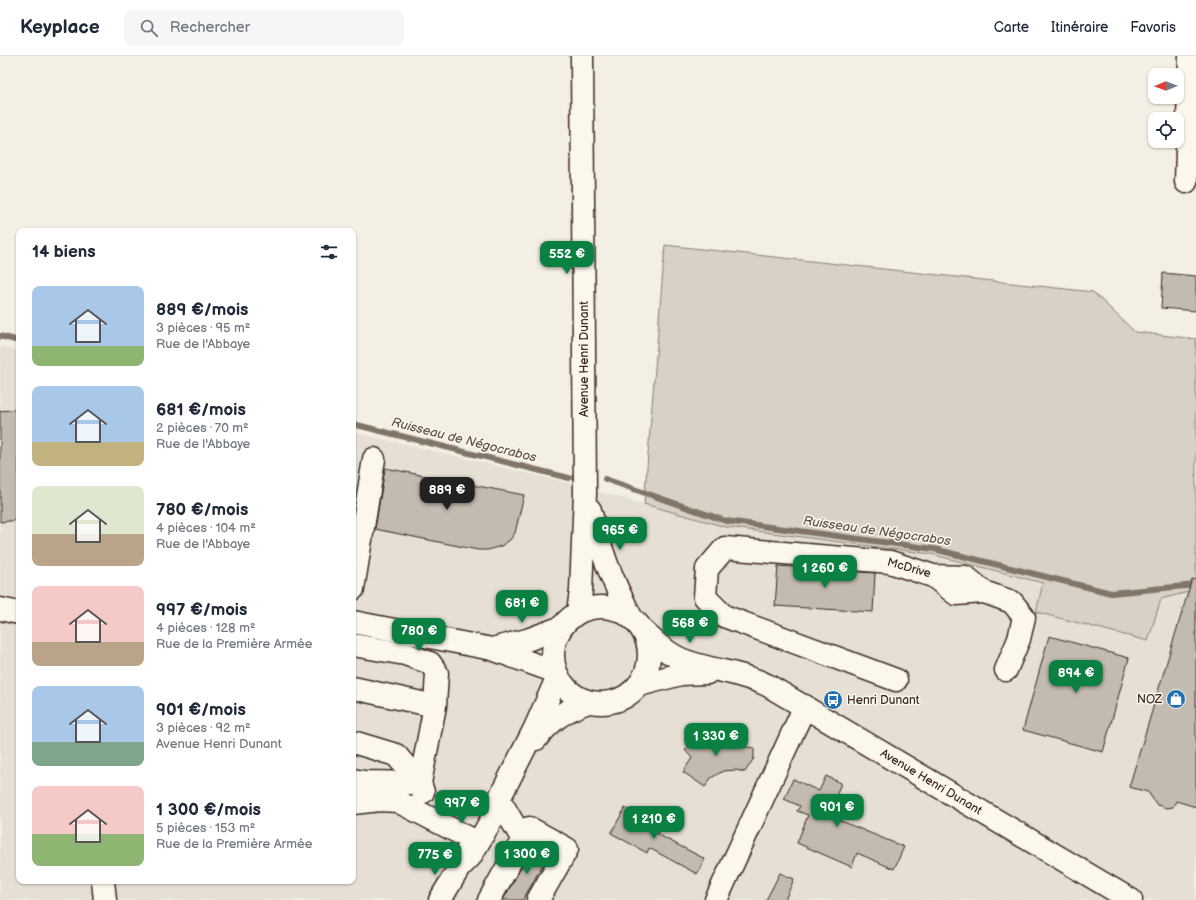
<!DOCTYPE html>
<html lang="fr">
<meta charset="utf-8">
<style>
body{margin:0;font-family:"Balsamiq Sans",sans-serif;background:#f6f6f7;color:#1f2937;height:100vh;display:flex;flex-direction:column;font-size:15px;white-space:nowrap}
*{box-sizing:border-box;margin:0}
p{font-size:13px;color:#747a83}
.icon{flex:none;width:22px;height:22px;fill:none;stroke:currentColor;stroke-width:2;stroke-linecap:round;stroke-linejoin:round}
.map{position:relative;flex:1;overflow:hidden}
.drawer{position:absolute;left:16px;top:172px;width:340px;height:656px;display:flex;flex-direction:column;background:#fff;border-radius:8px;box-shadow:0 1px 3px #0004}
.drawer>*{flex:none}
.needle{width:26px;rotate:269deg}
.fabs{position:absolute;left:1148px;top:12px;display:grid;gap:8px}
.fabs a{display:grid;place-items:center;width:36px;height:36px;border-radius:8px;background:#fff;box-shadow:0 1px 3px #0004;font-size:20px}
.price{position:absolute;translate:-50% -34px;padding:0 9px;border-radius:8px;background:#0b8043;color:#fff;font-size:13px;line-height:26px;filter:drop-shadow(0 1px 2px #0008)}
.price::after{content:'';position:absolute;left:50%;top:24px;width:12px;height:9px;margin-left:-6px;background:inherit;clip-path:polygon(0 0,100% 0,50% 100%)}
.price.current{background:#222;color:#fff}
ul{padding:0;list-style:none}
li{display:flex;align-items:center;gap:12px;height:100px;padding:0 16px}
li span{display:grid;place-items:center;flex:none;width:112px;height:80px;border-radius:8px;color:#555}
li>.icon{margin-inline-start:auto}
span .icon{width:48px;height:48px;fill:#fffc;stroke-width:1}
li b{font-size:17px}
h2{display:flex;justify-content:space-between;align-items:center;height:48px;padding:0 16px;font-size:17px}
header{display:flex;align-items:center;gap:24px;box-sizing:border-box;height:56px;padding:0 20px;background:#fff;border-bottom:1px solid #e0e1e3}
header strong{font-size:19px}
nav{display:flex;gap:22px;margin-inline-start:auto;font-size:14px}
.search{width:280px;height:36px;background:#f6f6f7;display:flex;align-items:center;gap:10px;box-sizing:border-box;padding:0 14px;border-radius:8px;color:#747a83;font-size:15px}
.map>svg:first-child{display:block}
</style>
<header>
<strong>Keyplace</strong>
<div class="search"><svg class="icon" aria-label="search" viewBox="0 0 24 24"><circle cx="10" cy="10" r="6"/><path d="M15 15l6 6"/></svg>Rechercher</div>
<nav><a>Carte</a><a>Itinéraire</a><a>Favoris</a></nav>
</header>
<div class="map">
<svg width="1196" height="844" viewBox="0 0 1196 844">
<rect width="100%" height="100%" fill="#f3efe4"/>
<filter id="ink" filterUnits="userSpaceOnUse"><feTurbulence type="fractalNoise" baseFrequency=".025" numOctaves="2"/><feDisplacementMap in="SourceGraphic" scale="8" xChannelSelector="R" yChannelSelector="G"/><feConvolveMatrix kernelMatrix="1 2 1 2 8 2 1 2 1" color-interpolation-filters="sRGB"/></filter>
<g filter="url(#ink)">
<!-- built -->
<path fill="#e5dfd4" d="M0,290l19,5v530h334v-449l212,50 161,45 205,27 113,30 -8,28 112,29 13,-42 35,-9v310h-1196z"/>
<!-- green -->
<path fill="#d8d1c6" stroke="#8a7e72" d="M665,189l428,47 42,40 61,7v251l-35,9 -13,42 -112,-29 7,-29 -112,-29 -205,-27 -82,-23z"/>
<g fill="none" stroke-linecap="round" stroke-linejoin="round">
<!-- stream -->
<path stroke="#817468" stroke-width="6" d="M0,280l19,5
M353,368l216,54
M605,423l121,42 208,28 177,44 85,-8"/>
</g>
<!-- building -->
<path fill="#c3bbb0" stroke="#3b2a1e" d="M1163,217l33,3v35l-35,-3z
M19,353v111l-19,2v-111z
M385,412l139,27 -9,38 -5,7 -9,6 -13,4h-10l-103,-21z
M778,510l97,7 -2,39 -98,-6z
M1192,523l4,1v227l-20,-6 -3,6 -6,1 -10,-3 -9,-13 -19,-5z
M1049,580l80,22 -26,94 -80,-22z
M717,672l5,15 32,5v10l-9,14 -9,-2 -13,1 -12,7 -6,9 -22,-15 9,-14 -7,-8 15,-13 -2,-2z
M826,720l15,7 -12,33 75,31 -10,22 -37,-16 -5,14 -55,-24 11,-28 -11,-4 3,-5 -16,-7 9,-20 26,12z
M625,752l36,19 -4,7 48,25 -8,15 -48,-26 -2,5 -36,-20z
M534,789l15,8 -26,47h-20z
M780,817l14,6 -9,21h-19z"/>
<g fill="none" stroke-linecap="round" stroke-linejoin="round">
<!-- minor casing -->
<g stroke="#3b2a1e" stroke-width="25">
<path id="minor" d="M1186,126l4,-126
M933,520l23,18 28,-2
M353,533l21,-130
M353,589l52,9 25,9 7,10 -2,33 -15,77
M896,624l-172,-64 -19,-19 2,-28 18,-21 165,14 43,14 33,1 18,15 28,10 12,15 -5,22 -13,31
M353,632l82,18
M536,683c17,-21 27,-27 52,-37
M353,686l43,13 24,28 3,9
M353,724l11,2 56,1
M499,743l24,41
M353,747l27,-3 17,1 76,39
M459,812l11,-11 26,-45 3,-13 36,-71 23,-52
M103,825l2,19
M440,844l19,-32 4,-13
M489,844l40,-72 38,21 -29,51
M716,844l89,-194"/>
</g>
<!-- major casing -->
<g stroke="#3b2a1e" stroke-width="25">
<path id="major" d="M590,454c9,37 23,73 41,107
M553 599a48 48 0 1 1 96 0a48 48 0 1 1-96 0Z
M0,553l19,4
M578,556l3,-21 4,-98 -3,-437
M353,566l139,27 64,23
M643,575c12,11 25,23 40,29 28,11 59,12 86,26l362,214
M492,593l35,-9 35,-13
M639,629l42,-11 26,-1"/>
</g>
<!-- minor -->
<use href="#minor" stroke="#fbf7ec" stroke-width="22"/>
<!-- major -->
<use href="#major" stroke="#fbf7ec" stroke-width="22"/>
</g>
</g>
<!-- icons -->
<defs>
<g id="shop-disc" transform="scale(1)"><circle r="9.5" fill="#1f6fb2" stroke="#fbf7ec"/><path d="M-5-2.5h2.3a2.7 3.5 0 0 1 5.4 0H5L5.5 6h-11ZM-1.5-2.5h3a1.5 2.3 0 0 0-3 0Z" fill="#fff"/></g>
<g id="bus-disc" transform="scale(1)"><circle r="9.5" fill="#1f6fb2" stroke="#fbf7ec"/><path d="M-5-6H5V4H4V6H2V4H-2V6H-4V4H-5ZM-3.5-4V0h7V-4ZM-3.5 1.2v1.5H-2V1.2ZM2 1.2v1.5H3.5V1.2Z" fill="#fff"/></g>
</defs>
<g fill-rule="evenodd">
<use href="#shop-disc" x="1176" y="643"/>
<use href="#bus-disc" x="833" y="644"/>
</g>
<g text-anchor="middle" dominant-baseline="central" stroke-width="3" stroke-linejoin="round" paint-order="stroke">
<!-- street labels -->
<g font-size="12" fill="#3b2a1e" stroke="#fbf7ec">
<text transform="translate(584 303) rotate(-90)">Avenue Henri Dunant</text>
<text transform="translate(909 512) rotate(16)">McDrive</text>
<text transform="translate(931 726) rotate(31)">Avenue Henri Dunant</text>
</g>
<!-- poi labels -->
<g font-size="12" fill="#3b2a1e" stroke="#fbf7ec" text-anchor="end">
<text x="1162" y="643">NOZ</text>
<text x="847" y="644" text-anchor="start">Henri Dunant</text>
</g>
<!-- water labels -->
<g font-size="13" font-style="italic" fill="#645549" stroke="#fbf7ec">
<text transform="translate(464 384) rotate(14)">Ruisseau de Négocrabos</text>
<text transform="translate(877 475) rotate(8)">Ruisseau de Négocrabos</text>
</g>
</g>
</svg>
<div class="fabs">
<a><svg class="needle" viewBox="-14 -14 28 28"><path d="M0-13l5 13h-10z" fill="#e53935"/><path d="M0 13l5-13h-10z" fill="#747a83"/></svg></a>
<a><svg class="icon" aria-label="locate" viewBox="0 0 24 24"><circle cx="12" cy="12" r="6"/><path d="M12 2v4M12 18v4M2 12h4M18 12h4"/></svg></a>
</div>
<b class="price" style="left:567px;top:219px">552 €</b>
<b class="price current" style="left:447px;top:455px">889 €</b>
<b class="price" style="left:620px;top:495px">965 €</b>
<b class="price" style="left:825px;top:533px">1 260 €</b>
<b class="price" style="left:522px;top:568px">681 €</b>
<b class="price" style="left:690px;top:588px">568 €</b>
<b class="price" style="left:419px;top:596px">780 €</b>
<b class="price" style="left:1076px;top:638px">894 €</b>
<b class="price" style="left:716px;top:701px">1 330 €</b>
<b class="price" style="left:462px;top:768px">997 €</b>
<b class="price" style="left:837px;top:772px">901 €</b>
<b class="price" style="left:654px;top:784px">1 210 €</b>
<b class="price" style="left:527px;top:819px">1 300 €</b>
<b class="price" style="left:435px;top:820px">775 €</b>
<section class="drawer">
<h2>14 biens<svg class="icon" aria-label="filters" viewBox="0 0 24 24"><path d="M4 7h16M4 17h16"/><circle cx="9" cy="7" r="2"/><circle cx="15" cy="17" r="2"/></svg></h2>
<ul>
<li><span style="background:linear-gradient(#a9c7e8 75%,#8fb573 0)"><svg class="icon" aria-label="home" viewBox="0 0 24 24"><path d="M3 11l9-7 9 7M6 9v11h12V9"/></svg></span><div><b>889 €/mois</b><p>3 pièces · 95 m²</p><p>Rue de l'Abbaye</p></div></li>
<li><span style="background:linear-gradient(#a9c7e8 70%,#c2b280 0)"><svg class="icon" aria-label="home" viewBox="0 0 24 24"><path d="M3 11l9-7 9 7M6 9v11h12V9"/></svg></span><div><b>681 €/mois</b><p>2 pièces · 70 m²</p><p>Rue de l'Abbaye</p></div></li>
<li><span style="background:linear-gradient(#dfe7d0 60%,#b9a48a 0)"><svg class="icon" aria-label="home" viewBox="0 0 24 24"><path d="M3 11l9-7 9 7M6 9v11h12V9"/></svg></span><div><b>780 €/mois</b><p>4 pièces · 104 m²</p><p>Rue de l'Abbaye</p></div></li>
<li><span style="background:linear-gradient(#f6c9c9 70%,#b9a48a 0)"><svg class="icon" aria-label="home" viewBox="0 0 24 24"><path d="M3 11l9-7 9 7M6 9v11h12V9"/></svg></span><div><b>997 €/mois</b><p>4 pièces · 128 m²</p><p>Rue de la Première Armée</p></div></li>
<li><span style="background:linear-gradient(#a9c7e8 70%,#7fa58c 0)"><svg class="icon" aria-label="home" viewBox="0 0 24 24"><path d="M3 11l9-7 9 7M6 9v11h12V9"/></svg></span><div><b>901 €/mois</b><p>3 pièces · 92 m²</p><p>Avenue Henri Dunant</p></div></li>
<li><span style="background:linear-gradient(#f6c9c9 60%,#8fb573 0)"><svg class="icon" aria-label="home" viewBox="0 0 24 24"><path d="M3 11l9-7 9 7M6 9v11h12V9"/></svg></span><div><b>1 300 €/mois</b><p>5 pièces · 153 m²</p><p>Rue de la Première Armée</p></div></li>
</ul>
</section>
</div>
